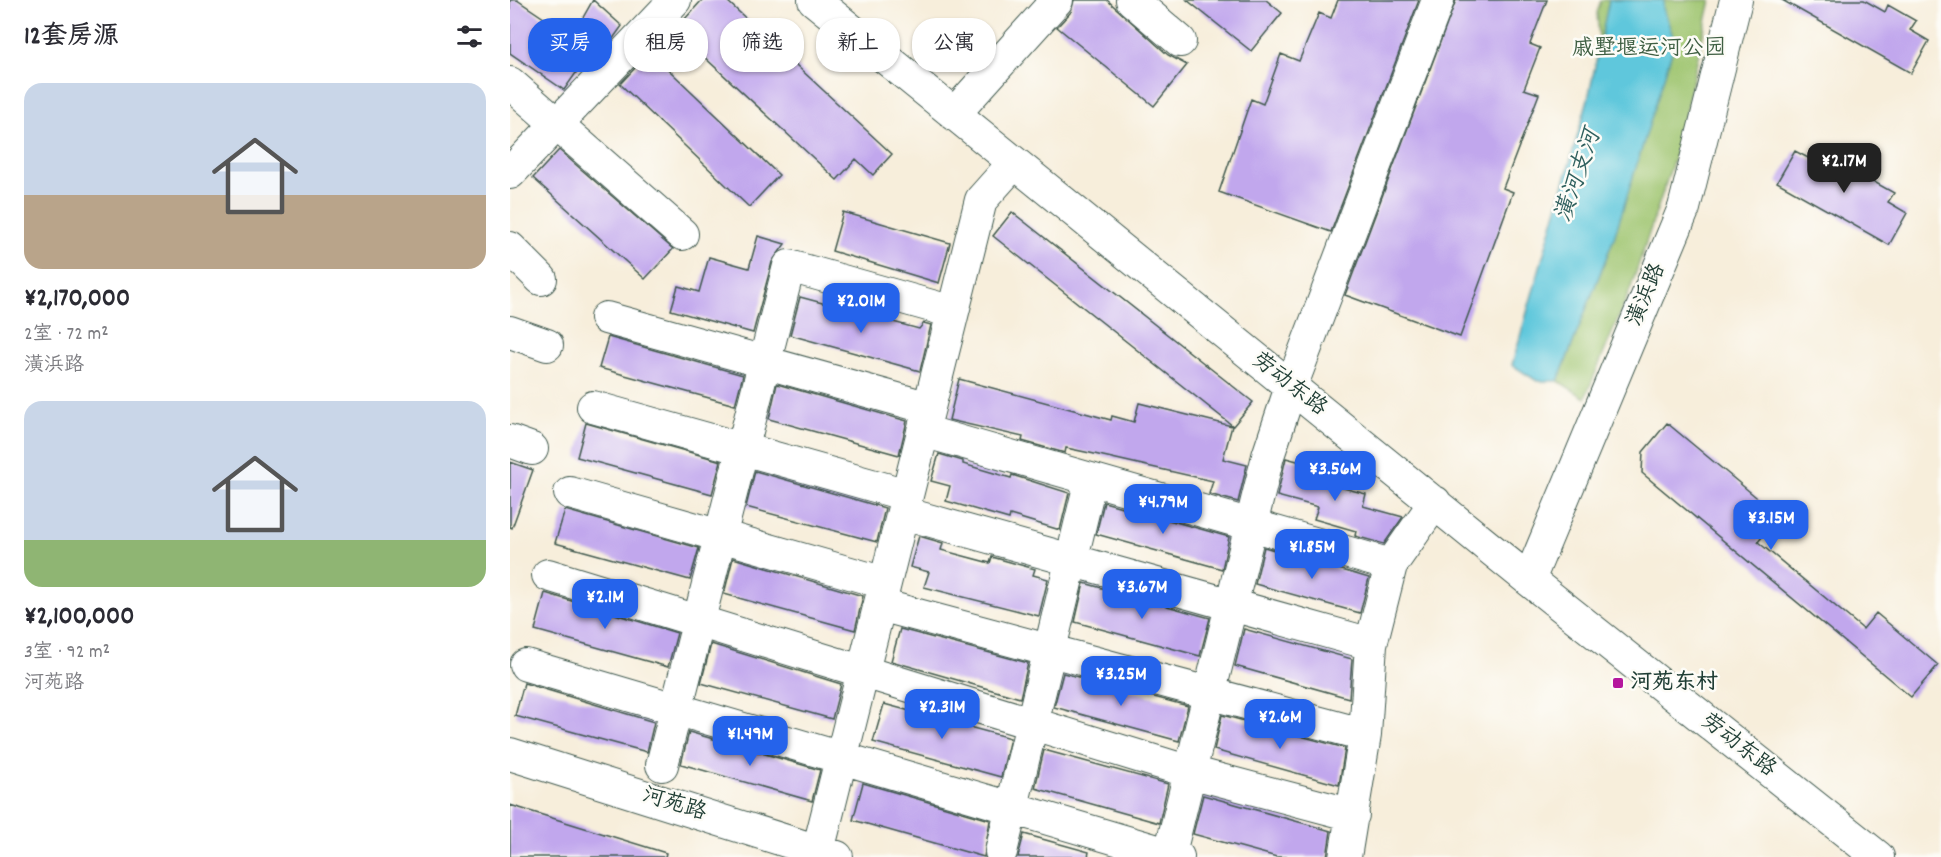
<!DOCTYPE html>
<html lang="zh">
<meta charset="utf-8">
<style>
body{margin:0;font-family:Dekko,"LXGW WenKai TC",sans-serif;background:#f7f7f7;color:#2b2b33;height:100vh;display:flex;flex-direction:column;font-size:22px;white-space:nowrap}
*{box-sizing:border-box;margin:0}
p{font-size:20px;color:#7c7c81}
.icon{flex:none;width:33px;height:33px;fill:none;stroke:currentColor;stroke-width:2;stroke-linecap:round;stroke-linejoin:round}
.map{position:relative;flex:1;overflow:hidden}
.drawer{display:flex;flex-direction:column;background:#fff;width:510px}
.drawer>*{flex:none}
.guide{position:absolute;left:18px;top:18px;width:570px;height:54px;display:flex;gap:12px}
.price{position:absolute;translate:-50% -51px;padding:0 14px;border-radius:12px;background:#2563eb;color:#fff;font-size:20px;line-height:39px;filter:drop-shadow(0 2px 3px #0008)}
.price::after{content:'';position:absolute;left:50%;top:36px;width:18px;height:14px;margin-left:-9px;background:inherit;clip-path:polygon(0 0,100% 0,50% 100%)}
.price.current{background:#222;color:#fff}
ul{padding:0;list-style:none}
li{display:grid;align-content:center;gap:12px;height:318px;padding:0 24px}
li span{display:grid;place-items:center;height:186px;border-radius:18px;color:#555}
li>.icon{margin-inline-start:auto}
span .icon{width:108px;height:108px;fill:#fffc;stroke-width:1}
li b{font-size:26px}
h2{display:flex;justify-content:space-between;align-items:center;height:72px;padding:0 24px;font-size:26px}
.tag{padding:0 21px;border-radius:24px;background:#fff;box-shadow:0 2px 4px #0004;font-size:21px;line-height:54px}
.tag.current{background:#2563eb;color:#fff}
main{display:flex;flex:1;min-height:0}
.map>svg:first-child{display:block}
</style>
<main>
<section class="drawer">
<h2>12套房源<svg class="icon" aria-label="filters" viewBox="0 0 24 24"><path d="M4 7h16M4 17h16"/><circle cx="9" cy="7" r="2"/><circle cx="15" cy="17" r="2"/></svg></h2>
<ul>
<li><span style="background:linear-gradient(#c9d6e8 60%,#b9a48a 0)"><svg class="icon" aria-label="home" viewBox="0 0 24 24"><path d="M3 11l9-7 9 7M6 9v11h12V9"/></svg></span><div><b>¥2,170,000</b><p>2室 · 72 m²</p><p>潢浜路</p></div></li>
<li><span style="background:linear-gradient(#c9d6e8 75%,#8fb573 0)"><svg class="icon" aria-label="home" viewBox="0 0 24 24"><path d="M3 11l9-7 9 7M6 9v11h12V9"/></svg></span><div><b>¥2,100,000</b><p>3室 · 92 m²</p><p>河苑路</p></div></li>
</ul>
</section>
<div class="map">
<svg width="1431" height="857" viewBox="0 0 1431 857">
<rect width="100%" height="100%" fill="#fdfcf7"/>
<filter id="ink" filterUnits="userSpaceOnUse"><feTurbulence type="fractalNoise" baseFrequency=".0167" numOctaves="2"/><feDisplacementMap in="SourceGraphic" scale="12" xChannelSelector="R" yChannelSelector="G"/><feConvolveMatrix kernelMatrix="1 2 1 2 8 2 1 2 1" color-interpolation-filters="sRGB"/></filter>
<filter id="wash" filterUnits="userSpaceOnUse"><feTurbulence type="fractalNoise" baseFrequency=".008" numOctaves="4" result="noise"/><feDisplacementMap in="SourceGraphic" scale="24" xChannelSelector="R" yChannelSelector="G"/><feGaussianBlur stdDeviation="1.35" result="paint"/><feColorMatrix in="noise" values="0 0 0 0 0 0 0 0 0 0 0 0 0 0 0 0 0 1.4 0 .05"/><feComposite in="paint" operator="in"/></filter>
<g filter="url(#wash)">
<rect width="100%" height="100%" fill="#f7eedb"/>
<!-- green -->
<path fill="#9fc570" stroke="#5f8152" stroke-width="1.5" d="M1091,0h110l-35,153 -46,137 -45,108 -27,-17 56,-143 -17,-225z"/>
<!-- water -->
<path fill="#5fc7dc" stroke="#3f8288" stroke-width="1.5" d="M1099,0h55l-1,8 12,34 -61,196 -56,143h-21l-25,-16 76,-266z"/>
<g id="blocks">
<!-- building -->
<path fill="#c1a7ed" d="M0,0h7l55,37 21,-37 29,26 -10,14 -8,-7 -40,57 -54,-37z
M192,0h24l166,154 -19,21 -17,-16 -19,21 -162,-150z
M564,0h33l61,55 19,10 -33,41 -97,-79 14,-15z
M677,0h79l16,13 -31,38z
M828,0h81l-88,232 -112,-40 32,-93 12,5 18,-50 18,7 20,-48 12,5z
M946,0h91l-17,44 10,4 -16,41 15,5 -36,94 10,4 -53,145 -115,-42z
M1272,0h82l21,12 3,-7 28,16 -6,9 19,11 -18,32z
M140,52l129,123 -30,32 -129,-123z
M49,150l114,99 -28,30 -112,-101z
M1307,150l77,43 -6,9 19,11 -18,32 -112,-63 18,-31 17,9z
M333,212l107,31 -11,40 -107,-32z
M502,212l241,190 -20,24 -240,-190z
M248,236l27,8 -13,18 -19,71 -82,-23 7,-24 21,6 10,-35 40,11z
M290,297l119,32 5,-6 7,2 -11,46 -130,-36z
M98,337l135,38 -8,30 -136,-37z
M449,379l152,41 1,-4 22,6 5,-19 93,23 -9,33 24,6 -9,37 -29,-8 4,-13 -123,-28 -24,-5 -1,5 -43,-12 1,-4 -74,-17z
M267,384l130,37 -8,34 -130,-36z
M76,423l135,38 -9,33 -135,-37z
M1157,423l112,93 -21,26 105,87 13,-16 62,52 -27,32 -269,-224 1,-21z
M429,454l24,7v3l48,14 1,-3 57,18 -9,37 -50,-15 -1,4 -63,-18 4,-15 -19,-5z
M776,458l45,12 -3,14 38,10 -3,12 40,11 -19,27 -29,-8 1,-5 -42,-12 4,-12 -41,-11z
M0,462l23,8 -21,58 -2,-1z
M245,471l130,37 -8,34 -131,-35z
M594,502l125,35 -7,32 -126,-35z
M55,510l134,38 -9,32 -135,-37z
M409,536l24,7 -2,7 49,13 2,-6 43,12 -2,6 15,4 -9,37 -115,-29 5,-15 -19,-5z
M754,547l105,31 -9,35 -105,-29z
M223,558l130,38 -8,34 -131,-36z
M574,583l126,35 -10,38 -125,-34z
M35,593l132,40 -9,34 -133,-37z
M390,629l128,34 -8,35 -129,-37z
M734,629l108,30 -3,39 -114,-32z
M201,644l130,40 -9,35 -131,-36z
M553,673l125,33 -9,35 -125,-34z
M14,683l130,39 -7,30 -132,-36z
M374,704l126,34 -9,39 -128,-35z
M712,715l123,33 -6,37 -125,-35z
M179,732l131,38 -8,31 -131,-37z
M534,750l124,34 -9,39 -124,-35z
M353,783l127,37 -6,37 -131,-37z
M693,795l128,36 -4,26h-50l-84,-23z
M0,805l156,48 -1,4h-155z
M514,834l65,18 -1,5h-70z"/>
</g>
</g>
<g filter="url(#ink)">
<use href="#blocks" fill-opacity="0" stroke="#3f584d" stroke-width="1.5"/>
<g fill="none" stroke-linecap="round" stroke-linejoin="round">
<!-- minor casing -->
<g stroke="#3f584d" stroke-width="34">
<path id="minor" d="M304,0l715,580 349,277
M622,0l48,41
M0,83l172,151
M444,114l103,-114
M0,173l165,-173
M0,248l31,31
M96,318l323,90
M0,332l37,13
M83,407l314,88
M413,431l468,134
M0,441l22,8
M60,493l315,90
M393,513l468,131
M38,575l642,197 163,43
M1019,580l155,-372 52,-208
M370,605l485,130
M16,665l652,192
M0,754l327,103
M152,765l127,-499 164,46
M308,851l163,-651 33,-37
M491,852l90,-373
M659,857l99,-401 23,-69 147,-387
M835,857l20,-122 6,-91 20,-79 44,-63"/>
</g>
<!-- minor -->
<use href="#minor" stroke="#fff" stroke-width="32"/>
</g>
</g>
<!-- markers -->
<rect fill="#b5179e" stroke="#fdfcf7" stroke-width="2" x="1102" y="677" width="12" height="12" rx="3"/>
<g text-anchor="middle" dominant-baseline="central" stroke-width="5" stroke-linejoin="round" paint-order="stroke">
<!-- park labels -->
<g font-size="22" fill="#3f5f43" stroke="#fdfcf7">
<text x="1139" y="49">戚墅堰运河公园</text>
</g>
<!-- street labels -->
<g font-size="22" fill="#1f3d34" stroke="#fdfcf7">
<text transform="translate(1137 295) rotate(-67)">潢浜路</text>
<text transform="translate(779 385) rotate(38)">劳动东路</text>
<text transform="translate(1228 746) rotate(38)">劳动东路</text>
<text transform="translate(164 805) rotate(17)">河苑路</text>
</g>
<!-- poi labels -->
<g font-size="22" font-weight="bold" fill="#1f3d34" stroke="#fdfcf7" text-anchor="start">
<text x="1120" y="683">河苑东村</text>
</g>
<!-- water labels -->
<g font-size="24" font-style="italic" fill="#2f605e" stroke="#fdfcf7">
<text transform="translate(1069 176) rotate(-71)">潢河支河</text>
</g>
</g>
</svg>
<b class="price current" style="left:1334px;top:194px">¥2.17M</b>
<b class="price" style="left:351px;top:334px">¥2.01M</b>
<b class="price" style="left:825px;top:502px">¥3.56M</b>
<b class="price" style="left:653px;top:535px">¥4.79M</b>
<b class="price" style="left:1261px;top:551px">¥3.15M</b>
<b class="price" style="left:802px;top:580px">¥1.85M</b>
<b class="price" style="left:632px;top:620px">¥3.67M</b>
<b class="price" style="left:95px;top:630px">¥2.1M</b>
<b class="price" style="left:611px;top:707px">¥3.25M</b>
<b class="price" style="left:432px;top:740px">¥2.31M</b>
<b class="price" style="left:770px;top:750px">¥2.6M</b>
<b class="price" style="left:240px;top:767px">¥1.49M</b>
<div class="guide">
<a class="tag current">买房</a>
<a class="tag">租房</a>
<a class="tag">筛选</a>
<a class="tag">新上</a>
<a class="tag">公寓</a>
</div>
</div>
</main>
